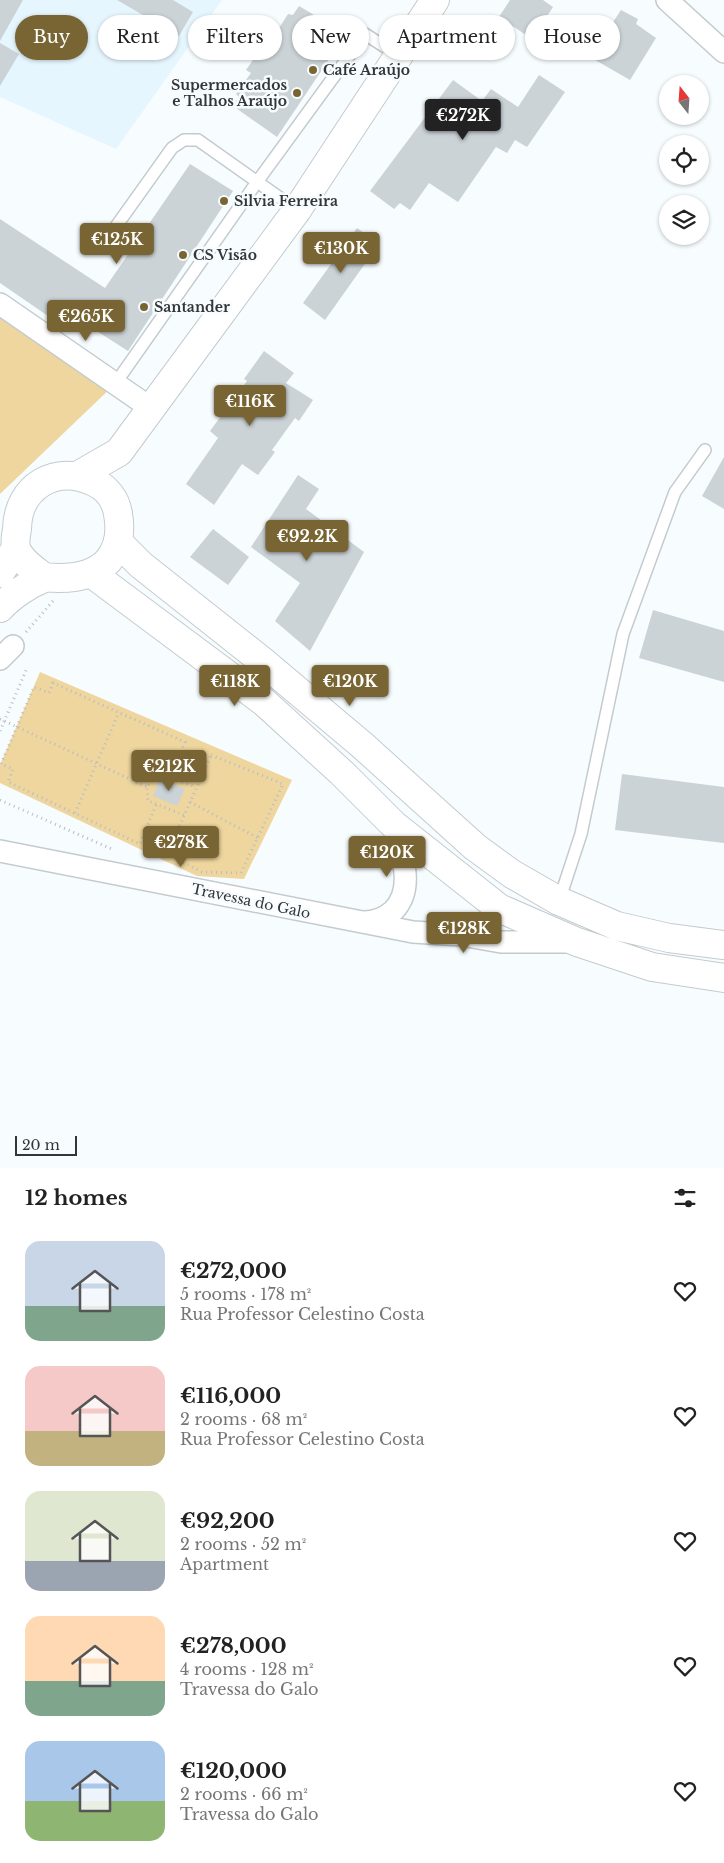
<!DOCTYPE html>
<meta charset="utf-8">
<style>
body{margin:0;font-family:"Libre Baskerville",serif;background:#f2f2f2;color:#222;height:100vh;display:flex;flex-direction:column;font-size:19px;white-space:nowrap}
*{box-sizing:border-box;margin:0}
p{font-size:16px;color:#767676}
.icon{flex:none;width:28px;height:28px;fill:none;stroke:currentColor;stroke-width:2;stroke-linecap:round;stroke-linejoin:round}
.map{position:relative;height:1168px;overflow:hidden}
.details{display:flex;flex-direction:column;background:#fff;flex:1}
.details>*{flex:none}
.banner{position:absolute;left:15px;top:15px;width:695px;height:45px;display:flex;gap:10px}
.needle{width:32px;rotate:343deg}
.buttons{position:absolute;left:659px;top:75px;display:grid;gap:10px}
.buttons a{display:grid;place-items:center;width:50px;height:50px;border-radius:50%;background:#fff;box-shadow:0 1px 4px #0004;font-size:25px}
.scale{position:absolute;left:15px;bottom:12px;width:62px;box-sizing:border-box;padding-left:5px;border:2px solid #333638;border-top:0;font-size:14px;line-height:18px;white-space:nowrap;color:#333638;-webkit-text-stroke:4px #f7fcff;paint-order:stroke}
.price{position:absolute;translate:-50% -42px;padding:0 11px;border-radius:5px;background:#786533;color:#fff;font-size:16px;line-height:32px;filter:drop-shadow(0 1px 2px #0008)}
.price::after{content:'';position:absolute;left:50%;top:30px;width:15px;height:11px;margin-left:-8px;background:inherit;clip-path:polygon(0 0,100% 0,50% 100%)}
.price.on{background:#222;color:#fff}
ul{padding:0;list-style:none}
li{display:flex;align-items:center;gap:15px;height:125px;padding:0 25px}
li span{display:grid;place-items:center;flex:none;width:140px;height:100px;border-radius:15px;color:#555}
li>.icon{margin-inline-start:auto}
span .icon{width:60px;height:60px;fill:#fffc;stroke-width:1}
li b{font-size:21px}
h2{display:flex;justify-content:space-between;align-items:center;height:60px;padding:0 25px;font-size:21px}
.pill{padding:0 18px;border-radius:22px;background:#fff;box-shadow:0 1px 4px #0004;font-size:18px;line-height:45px}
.pill.on{background:#786533;color:#fff}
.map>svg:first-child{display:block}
</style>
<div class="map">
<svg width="724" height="1168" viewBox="0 0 724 1168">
<rect width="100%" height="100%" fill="#f7fcff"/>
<!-- built -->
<path fill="#e6f6ff" d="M0,0h222l-106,149 -116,-52z"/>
<!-- green -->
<path fill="#eed69e" d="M0,300l115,84 -115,110z
M40,672l252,108 -48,99 -47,-3 -197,-93v-18z"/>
<!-- building -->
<path fill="#cbd3d7" d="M0,0h23l-23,41z
M117,0h56l20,12 -14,24z
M510,0h33l10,7 -21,32 -33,-22z
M299,6l47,28 -69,103 -44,-31 6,-9 -3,-3 15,-21 -5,-3 25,-36 3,2 14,-22 5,1z
M621,10l17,9 -2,5 20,14 -26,42 -40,-23z
M0,43l19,11 -19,32z
M539,75l26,17 -38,55 -12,-7 -8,13 -11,-6 -38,55 -29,-19 -19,27 -10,-7 -6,6 -24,-18 83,-111 29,21 9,-12 27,18z
M190,164l43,27 -105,160 -47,-30 -4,5 -8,-6 -5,7 -64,-44v-64l105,69z
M357,228l22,16 -54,76 -22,-17z
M264,351l30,22 -8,10 27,17 -14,21 -4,-3 -23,32 3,2 -17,23 -16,-11 -28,41 -28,-21 32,-46 -8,-7 37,-50 -3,-2z
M724,457v52l-22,-13z
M298,475l21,14 -13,20 58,43 -54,99 -35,-30 25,-38 -49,-36z
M213,529l36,28 -21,28 -38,-28z
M653,610l71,21v51l-85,-24z
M622,774l102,13v56l-109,-13z
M160,779l25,10 -8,17 -24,-10z"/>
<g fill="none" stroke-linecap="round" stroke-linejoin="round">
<!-- lane casing -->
<g stroke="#c3cbcf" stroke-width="14">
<path id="lane" d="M107,239l65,-91 12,-8h14l99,70
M115,384l142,-202 108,-148 34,22
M559,901l22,-67 42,-200 52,-142 30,-42"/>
</g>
<!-- street casing -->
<g stroke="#c3cbcf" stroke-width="24">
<path id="street" d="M667,0l57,52
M0,304l152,105
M0,659l13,-13
M0,851l413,81 48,3 40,7h70
M364,922c11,0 21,-4 29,-11 23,-23 8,-58 1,-86"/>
</g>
<!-- secondary casing -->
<g stroke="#c3cbcf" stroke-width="30">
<path id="secondary" d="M118,542l23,23 120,95 101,85 113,102 37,27 47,27 58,25 52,12 55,7
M91,573l173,129 78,71 52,52 105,83 78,34 75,25 72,11"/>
</g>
<!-- primary casing -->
<g stroke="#c3cbcf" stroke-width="30">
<path id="primary" d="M79,475l40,-23 178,-242 138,-210
M0,573l16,-25
M0,608c11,-12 29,-24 44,-30 4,-1 11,0 15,0 18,0 36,-3 49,-17 11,-13 13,-31 10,-47 -2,-14 -11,-26 -24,-32 -38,-18 -76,4 -77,47 -1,5 -2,14 -1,19 4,13 19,22 29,30"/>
</g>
<!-- path -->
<path stroke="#b8bdbf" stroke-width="3" stroke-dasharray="1 4" stroke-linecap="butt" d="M26,632l27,-31
M0,719l147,68
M0,731l27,-63
M211,755l72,29 -42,89 -39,-1 -35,-18z
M0,800l114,50
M190,802l68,36
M156,805l-16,39 -132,-62 5,-13 -12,-5 33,-77 15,6 4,-10 132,59 -15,35
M75,813l44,-101
M184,815l-36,-14 -1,-14 7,-10 6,-3 36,13"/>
<!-- lane -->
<use href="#lane" stroke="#fff" stroke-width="11"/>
<!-- street -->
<use href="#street" stroke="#fff" stroke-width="21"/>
<!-- secondary -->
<use href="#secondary" stroke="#fff" stroke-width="28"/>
<!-- primary -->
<use href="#primary" stroke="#fff" stroke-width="28"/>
</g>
<!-- markers -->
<g fill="#786533" stroke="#f7fcff" stroke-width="2">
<circle cx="313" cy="70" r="5"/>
<circle cx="297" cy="93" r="5"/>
<circle cx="224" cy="201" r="5"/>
<circle cx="183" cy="255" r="5"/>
<circle cx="144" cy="307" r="5"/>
</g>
<g text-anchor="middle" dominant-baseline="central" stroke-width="5" stroke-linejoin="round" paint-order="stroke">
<!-- poi labels -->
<g font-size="14" font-weight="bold" fill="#333638" stroke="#f7fcff" text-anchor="start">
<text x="323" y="70">Café Araújo</text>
<text x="287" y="85" text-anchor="end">Supermercados<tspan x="287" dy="16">e Talhos Araújo</tspan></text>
<text x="234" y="201">Silvia Ferreira</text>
<text x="193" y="255">CS Visão</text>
<text x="154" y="307">Santander</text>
</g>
<!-- street labels -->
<g font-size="14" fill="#333638" stroke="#f7fcff">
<text transform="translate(251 901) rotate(12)">Travessa do Galo</text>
</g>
</g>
</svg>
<div class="buttons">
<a><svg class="needle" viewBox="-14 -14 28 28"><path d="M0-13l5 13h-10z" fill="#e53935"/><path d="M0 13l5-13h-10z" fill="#767676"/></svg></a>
<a><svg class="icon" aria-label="locate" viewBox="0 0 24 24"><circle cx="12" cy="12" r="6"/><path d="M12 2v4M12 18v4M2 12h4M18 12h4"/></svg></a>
<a><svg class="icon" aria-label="layers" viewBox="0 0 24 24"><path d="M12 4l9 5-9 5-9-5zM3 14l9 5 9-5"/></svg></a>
</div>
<div class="scale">20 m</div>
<b class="price on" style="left:463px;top:141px">€272K</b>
<b class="price" style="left:117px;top:265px">€125K</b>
<b class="price" style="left:341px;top:274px">€130K</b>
<b class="price" style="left:86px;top:342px">€265K</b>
<b class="price" style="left:250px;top:427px">€116K</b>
<b class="price" style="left:307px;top:562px">€92.2K</b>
<b class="price" style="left:235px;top:707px">€118K</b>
<b class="price" style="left:350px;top:707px">€120K</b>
<b class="price" style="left:169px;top:792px">€212K</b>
<b class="price" style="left:181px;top:868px">€278K</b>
<b class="price" style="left:387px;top:878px">€120K</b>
<b class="price" style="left:464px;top:954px">€128K</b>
<div class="banner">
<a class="pill on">Buy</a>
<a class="pill">Rent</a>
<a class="pill">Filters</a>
<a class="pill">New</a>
<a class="pill">Apartment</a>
<a class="pill">House</a>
</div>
</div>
<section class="details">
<h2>12 homes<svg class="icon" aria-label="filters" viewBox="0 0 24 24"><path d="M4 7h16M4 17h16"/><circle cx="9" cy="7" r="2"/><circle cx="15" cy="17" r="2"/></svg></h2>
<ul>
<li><span style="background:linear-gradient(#c9d6e8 65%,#7fa58c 0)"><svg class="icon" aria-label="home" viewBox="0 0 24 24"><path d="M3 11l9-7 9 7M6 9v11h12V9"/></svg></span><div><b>€272,000</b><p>5 rooms · 178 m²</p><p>Rua Professor Celestino Costa</p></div><svg class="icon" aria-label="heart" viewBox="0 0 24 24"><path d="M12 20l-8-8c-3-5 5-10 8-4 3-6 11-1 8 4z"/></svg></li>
<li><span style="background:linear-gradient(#f6c9c9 65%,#c2b280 0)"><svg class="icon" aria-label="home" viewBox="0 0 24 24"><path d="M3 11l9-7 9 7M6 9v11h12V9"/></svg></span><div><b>€116,000</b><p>2 rooms · 68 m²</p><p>Rua Professor Celestino Costa</p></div><svg class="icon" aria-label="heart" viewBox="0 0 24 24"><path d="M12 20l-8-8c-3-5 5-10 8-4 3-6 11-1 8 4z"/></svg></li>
<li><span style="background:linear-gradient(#dfe7d0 70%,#9aa5b1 0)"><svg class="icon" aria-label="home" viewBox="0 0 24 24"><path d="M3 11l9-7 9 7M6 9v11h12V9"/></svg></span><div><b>€92,200</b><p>2 rooms · 52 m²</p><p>Apartment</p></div><svg class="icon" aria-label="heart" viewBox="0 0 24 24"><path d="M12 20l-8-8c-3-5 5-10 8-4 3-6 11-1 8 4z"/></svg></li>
<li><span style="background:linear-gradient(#ffd9b3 65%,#7fa58c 0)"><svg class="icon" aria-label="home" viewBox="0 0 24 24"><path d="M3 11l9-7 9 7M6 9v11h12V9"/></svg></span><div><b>€278,000</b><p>4 rooms · 128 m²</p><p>Travessa do Galo</p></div><svg class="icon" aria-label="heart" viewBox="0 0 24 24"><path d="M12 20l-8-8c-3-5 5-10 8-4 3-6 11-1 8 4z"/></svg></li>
<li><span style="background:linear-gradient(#a9c7e8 60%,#8fb573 0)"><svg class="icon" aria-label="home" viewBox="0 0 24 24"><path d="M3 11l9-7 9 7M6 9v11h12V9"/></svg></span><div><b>€120,000</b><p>2 rooms · 66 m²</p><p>Travessa do Galo</p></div><svg class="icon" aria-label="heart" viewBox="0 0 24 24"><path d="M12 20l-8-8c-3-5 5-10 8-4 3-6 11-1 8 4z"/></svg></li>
</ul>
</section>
